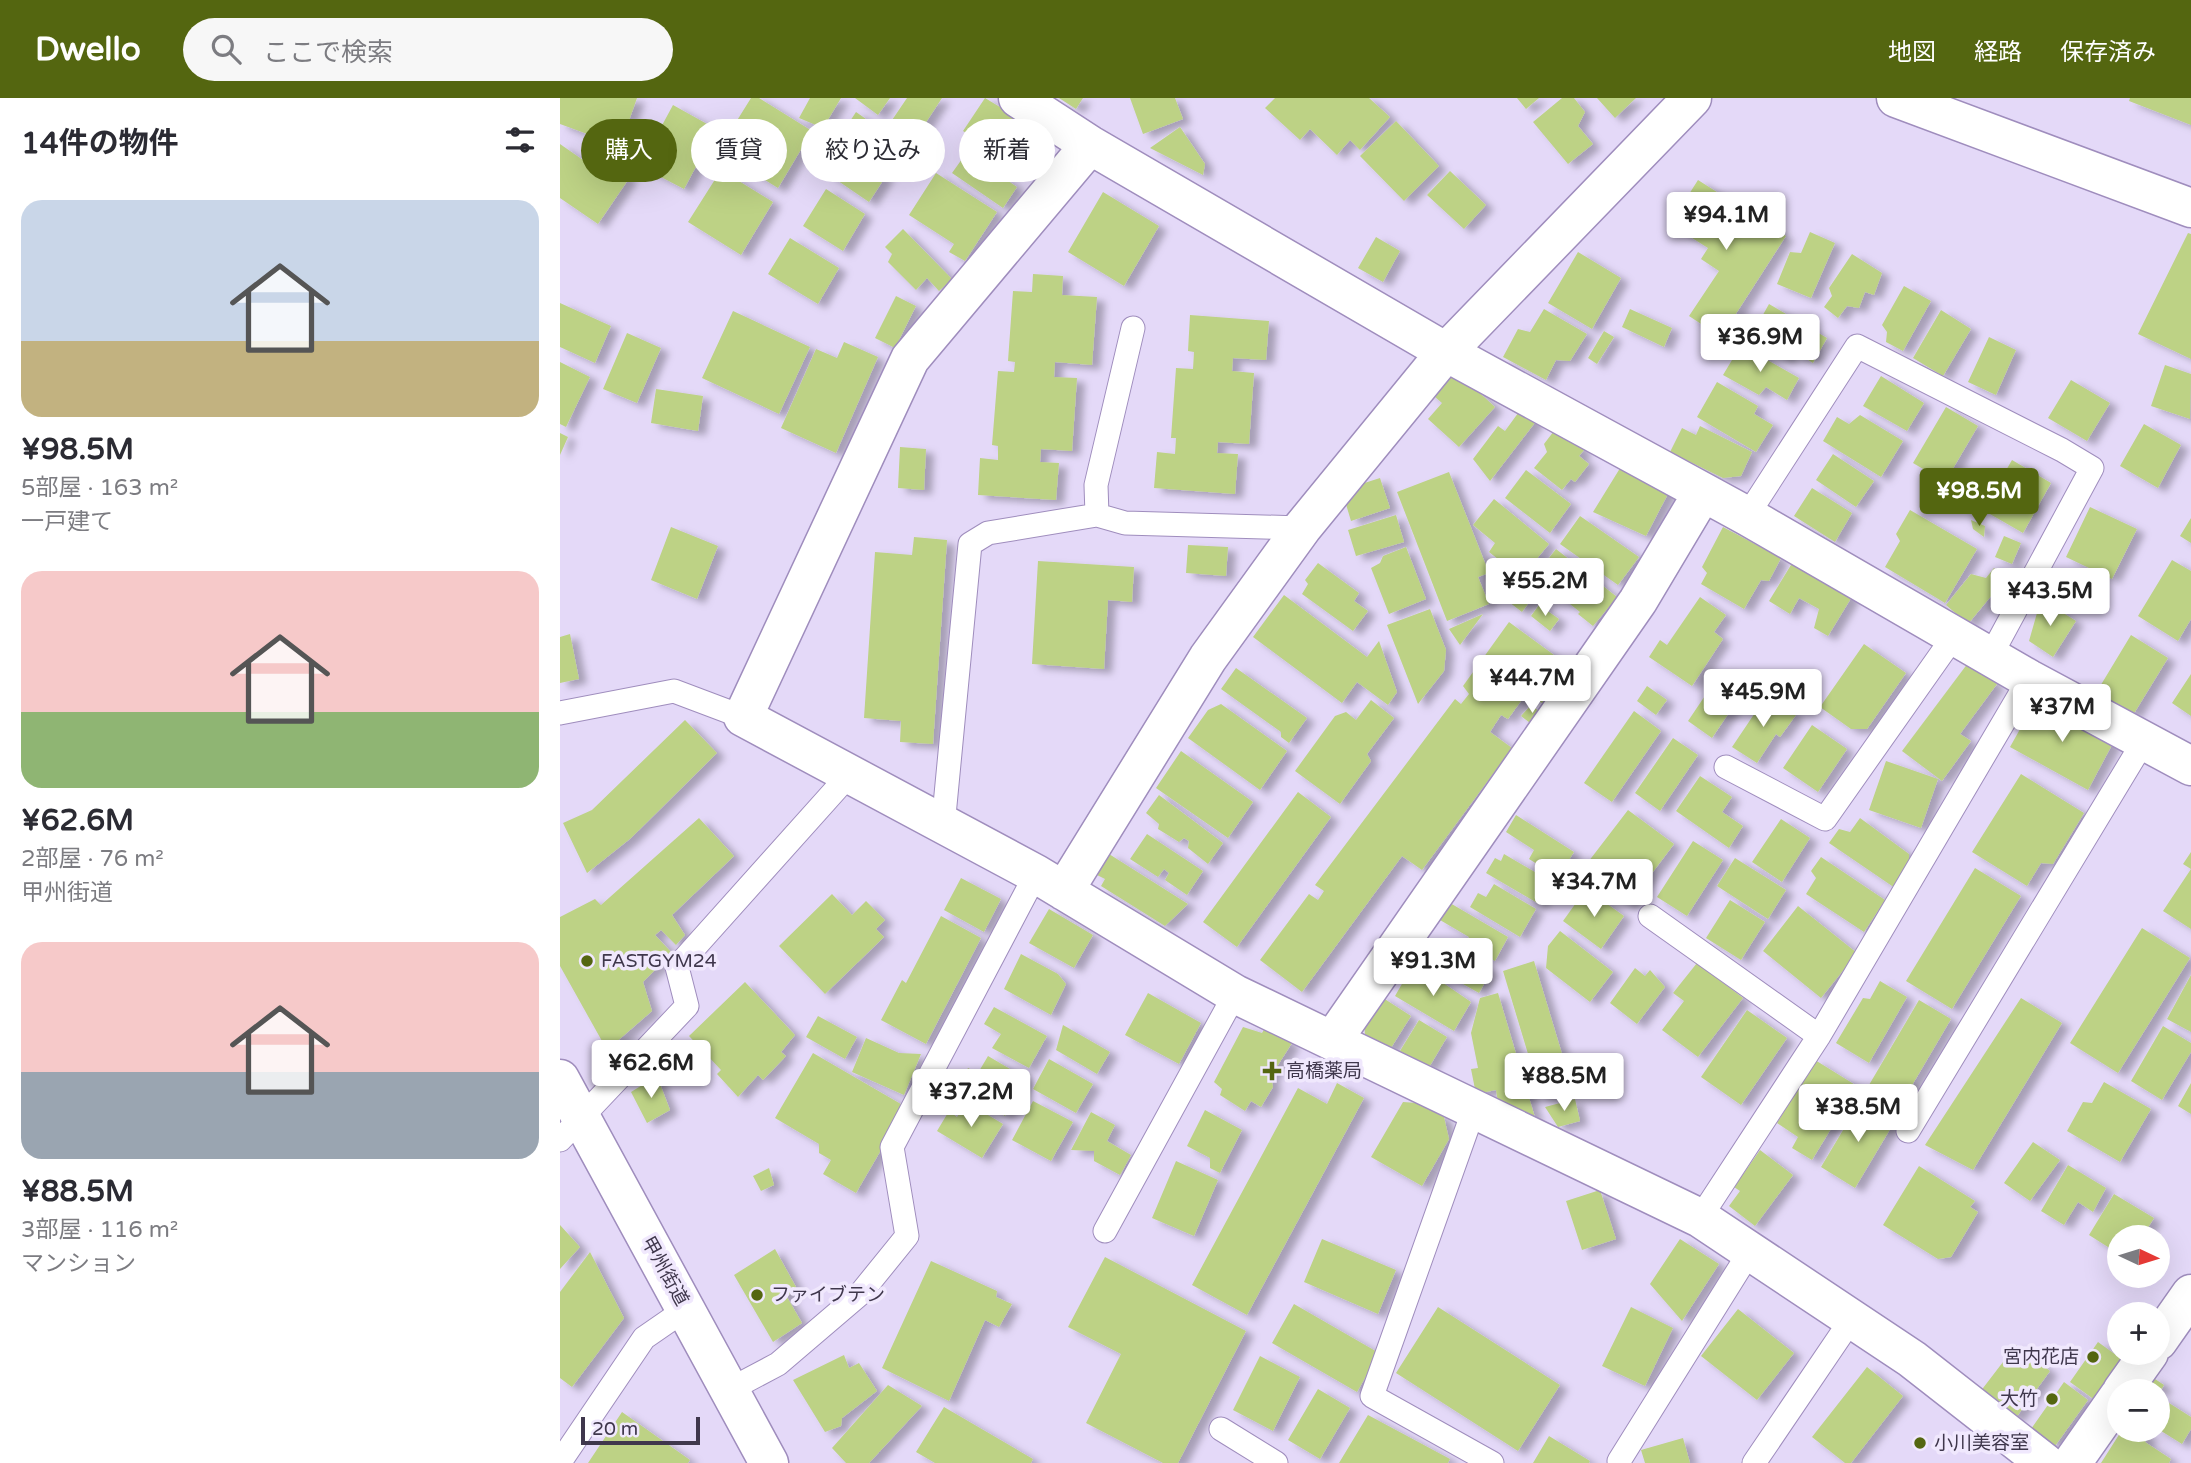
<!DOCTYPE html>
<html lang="ja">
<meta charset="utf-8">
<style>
body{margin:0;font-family:"Varela Round","Noto Sans JP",sans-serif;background:#f7f7f7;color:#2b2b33;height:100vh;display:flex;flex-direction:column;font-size:26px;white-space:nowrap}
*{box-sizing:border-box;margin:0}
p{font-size:23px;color:#7c7c81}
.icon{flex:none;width:38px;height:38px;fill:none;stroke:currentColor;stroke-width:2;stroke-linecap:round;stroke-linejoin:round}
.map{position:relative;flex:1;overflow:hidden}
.details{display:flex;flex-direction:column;background:#fff;width:560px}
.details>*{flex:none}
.banner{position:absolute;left:21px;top:21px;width:665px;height:63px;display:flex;gap:14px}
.needle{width:46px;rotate:94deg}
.fabs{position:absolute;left:1547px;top:1127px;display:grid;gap:14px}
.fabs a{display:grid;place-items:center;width:63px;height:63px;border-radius:50%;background:#fff;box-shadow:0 7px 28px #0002;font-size:35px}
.scale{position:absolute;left:21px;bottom:18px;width:119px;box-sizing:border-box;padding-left:7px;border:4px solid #3f374c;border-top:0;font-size:19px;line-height:24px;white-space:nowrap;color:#3f374c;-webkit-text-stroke:5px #f0e8fd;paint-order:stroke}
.price{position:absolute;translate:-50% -60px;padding:0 16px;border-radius:7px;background:#fff;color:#222;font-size:23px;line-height:46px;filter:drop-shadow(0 2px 4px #0008)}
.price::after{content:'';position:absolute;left:50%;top:42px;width:21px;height:16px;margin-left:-10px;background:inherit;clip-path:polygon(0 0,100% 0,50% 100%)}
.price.active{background:#546610;color:#fff}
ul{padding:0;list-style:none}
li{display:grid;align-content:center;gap:14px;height:371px;padding:0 21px}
li span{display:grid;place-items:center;height:217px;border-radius:21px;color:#555}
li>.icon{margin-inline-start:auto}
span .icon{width:126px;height:126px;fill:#fffc;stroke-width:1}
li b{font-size:30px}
h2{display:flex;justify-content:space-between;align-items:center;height:84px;padding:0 21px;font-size:30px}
.pill{padding:0 24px;border-radius:32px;background:#fff;box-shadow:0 7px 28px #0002;font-size:24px;line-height:63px}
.pill.active{background:#546610;color:#fff}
header{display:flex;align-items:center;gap:42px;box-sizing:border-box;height:98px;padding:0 35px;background:#546610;color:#fff}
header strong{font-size:33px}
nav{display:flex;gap:38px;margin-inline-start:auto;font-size:24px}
.search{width:490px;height:63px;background:#f7f7f7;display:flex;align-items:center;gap:18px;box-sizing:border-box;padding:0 24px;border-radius:38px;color:#7c7c81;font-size:26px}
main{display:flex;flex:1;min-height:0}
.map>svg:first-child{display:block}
</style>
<header>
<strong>Dwello</strong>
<div class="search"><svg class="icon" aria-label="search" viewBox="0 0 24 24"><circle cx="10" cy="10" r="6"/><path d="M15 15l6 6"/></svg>ここで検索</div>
<nav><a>地図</a><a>経路</a><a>保存済み</a></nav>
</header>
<main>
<section class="details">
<h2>14件の物件<svg class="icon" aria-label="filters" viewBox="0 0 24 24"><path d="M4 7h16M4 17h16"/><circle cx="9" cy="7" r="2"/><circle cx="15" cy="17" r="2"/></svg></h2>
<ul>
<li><span style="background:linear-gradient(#c9d6e8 65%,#c2b280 0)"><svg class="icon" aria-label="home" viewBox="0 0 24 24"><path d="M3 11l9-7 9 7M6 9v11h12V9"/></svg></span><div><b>¥98.5M</b><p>5部屋 · 163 m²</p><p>一戸建て</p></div></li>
<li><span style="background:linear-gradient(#f6c9c9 65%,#8fb573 0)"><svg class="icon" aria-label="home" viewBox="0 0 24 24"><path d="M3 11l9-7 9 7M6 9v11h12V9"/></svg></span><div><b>¥62.6M</b><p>2部屋 · 76 m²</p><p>甲州街道</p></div></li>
<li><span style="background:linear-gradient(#f6c9c9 60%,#9aa5b1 0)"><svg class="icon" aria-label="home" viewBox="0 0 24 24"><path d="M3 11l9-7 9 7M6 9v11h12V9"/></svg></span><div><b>¥88.5M</b><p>3部屋 · 116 m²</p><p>マンション</p></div></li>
</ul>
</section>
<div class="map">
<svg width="1631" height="1365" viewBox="0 0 1631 1365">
<defs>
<filter id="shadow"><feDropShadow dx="8" dy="4.5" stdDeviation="3.5" flood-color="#0004"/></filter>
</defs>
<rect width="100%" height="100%" fill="#e4d9f8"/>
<!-- building -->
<path fill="#bdd285" filter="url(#shadow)" d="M0,0h77l-17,48 -60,-22z
M191,0h8l53,33 -34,57 -60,-37z
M250,0h31l-18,30 -24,-10z
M295,0h35l-12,17z
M347,0h35l-27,41 -25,-16z
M425,0l61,37 -18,27h-18l-47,-31z
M499,0h24l-7,11z
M570,0h45l8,21 -40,15z
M715,0h94l21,19 -30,33 -10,-10 -13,15 -27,-26 -10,11 -35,-32z
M957,0h22l-13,11z
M1002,0h12l11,14 -7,14 15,18 -25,20 -35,-42z
M1037,0h39l-21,20z
M1570,0h61v27l-62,-24z
M113,7l43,24 -32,60 -44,-23z
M296,14l50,35 -15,22 -50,-34z
M836,23l43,45 -35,35 -44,-45z
M620,29l25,37 -2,11 -53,-27z
M0,46l33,23 8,-11 29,21 -32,47 -38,-26z
M279,46l47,32 -17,26 -47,-32z
M412,47l28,19 -2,10 19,13 -14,21 -51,-35z
M161,72l52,32 -32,53 -53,-33z
M890,73l36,34 -22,24 -37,-34z
M376,75l61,39 -32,49 -16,-9 5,-8 -45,-29z
M1138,82l88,56 -65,101 -32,-21 30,-45 -18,-12 7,-11 -38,-24z
M266,91l39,25 -22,37 -40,-25z
M543,94l56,34 -35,60 -56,-34z
M343,131l49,50 -13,12 -12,-13 -11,12 -28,-28 4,-8 -7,-7z
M1250,134l25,11 -24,55 -34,-14 13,-32 11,1z
M1628,135l3,1v125l-53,-25z
M816,139l24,14 -17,31 -25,-14z
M230,140l49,30 -21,36 -50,-30z
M1018,154l43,26 -29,51 -44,-26z
M1292,156l30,19 -8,22 -9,-3 -6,16 -12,-2 -9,12 -14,-11 8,-11 -3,-8z
M473,176l30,2 -1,19 35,2 -5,68 -37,-3 -1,15 23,1 -5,73 -31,-2 -1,13 19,1 -3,37 -78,-5 2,-37 18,2v-14l-6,-1 6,-74 16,1 1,-10 -7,-1 5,-70 19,1z
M1344,188l27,15 -28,50 -17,-9 1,-10 -5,-7z
M336,198l20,10 -21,42 -20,-10z
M0,205l51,23 -16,37 -35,-16z
M1209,206l58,34 -14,25 -24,-15 -2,12 -37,-22z
M984,211l43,25 -17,27 -14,-1 -10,20 -43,-23 15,-28 12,3z
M1070,211l42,19 -8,19 -42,-20z
M1381,212l30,19 -28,47 -30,-18z
M173,213l77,36 -31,67 -77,-36z
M630,217l79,6 -3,39 -33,-2 -1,13 22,2 -5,71 -31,-2 -1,11 21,1 -3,40 -81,-6 3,-36 18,2 1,-16h-5l5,-70 17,1 1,-17 -6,-1z
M1044,233l10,6 -17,27 -9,-6z
M67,235l34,15 -24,55 -34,-14z
M1429,239l27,13 -20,45 -28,-13z
M284,244l34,15 -42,96 -55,-25 35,-79 21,9z
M1181,247l58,33 -12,22 -21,-13 -7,8 -36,-20z
M0,264l30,15 -24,50 -6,-3z
M889,267l46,42 -36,40 -31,-28 14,-16 -15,-13z
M1605,267l26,9 -1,45 -39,-13z
M1321,278l43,27 -17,28 -44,-25z
M1511,282l39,23 -23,38 -39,-23z
M1157,284l41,24 -4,8 19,11 -17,27 -59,-35z
M96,291l47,7 -5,35 -47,-8z
M1386,309l32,19 -33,56 -32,-19z
M961,311l16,11 -47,61 -17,-22 25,-33 7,5z
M1300,317l43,26 -22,36 -58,-36 14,-24 12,7z
M1584,326l37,21 -23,43 -38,-22z
M1140,328l52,26 -11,24 -18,2 -53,-26 12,-24 14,7z
M997,329l27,23 -5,6 10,8 -14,18 -4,-3 -9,11 -28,-22 13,-16 -3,-8z
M0,335l8,4 -8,18z
M340,349l26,2 -2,41 -26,-2z
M1273,356l41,27 -18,26 -40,-27z
M1452,362l39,23 -28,50 -40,-23z
M1062,367l49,23 -25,48 -53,-24z
M966,372l45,34 -21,29 -45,-35z
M889,374l40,101 -11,4 11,27 -42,17 -50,-129z
M820,380l10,30 -39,13 -6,-20 7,-14z
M1252,390l40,25 -17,29 -41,-26z
M934,401l55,45 -24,29 -10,-8 -3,5 -23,-18 6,-9 -22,-18z
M1530,409l47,22 -25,50 -46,-22z
M1350,412l67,39 -32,54 -60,-36 15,-26 -4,-7z
M836,417l8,27 -48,14 -8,-26z
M1020,418l59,41 -21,28 -58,-41z
M1631,420v25l-11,-7z
M1411,422l14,6 -1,11 -11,-8z
M111,429l47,19 -21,53 -46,-19z
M1163,429l58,31 -12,23 -8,-1 -17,29 -43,-25 6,-11 -5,-6z
M1444,438l17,7 -9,21 -17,-7z
M354,439l33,3 -14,204 -33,-2 1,-21 -37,-3 11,-166 37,3z
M628,447l40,2 -2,29 -40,-3z
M846,449l20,52 -37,15 -18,-46 9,-5 3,-7z
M996,451l61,48 -24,29 -15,-12 2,-2 -45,-36z
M1234,462l59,35 -25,41 -14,-8 5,-19 -20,-11 -9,16 -21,-13z
M1612,462l19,11v48l-13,22 -40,-25z
M478,463l96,6 -2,35 -24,-2 -4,69 -72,-5z
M758,465l41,30 -5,8 14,10 -15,20 -51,-37 6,-10 -3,-4z
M1434,470l12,10 -38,46 -22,-19 25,-31 15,4z
M960,490l13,9 -11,15 -13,-10z
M724,497l83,62 12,-16 18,51 -9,13 -31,-23 -15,21 -89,-66z
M1140,499l26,18 -12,17 9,7 -31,47 -43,-29 11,-17 7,5z
M1481,501l35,22 -23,36 -24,-16z
M979,507l20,14 -9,12 -19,-15z
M870,511l16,41 -2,21 -26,33 -31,-79z
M923,516l-23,31 -11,-16z
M949,524l45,33 -46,64 -7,-4 -11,17 22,16 -90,122 -20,-14 -100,136 -42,-32 49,-66 9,6 6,-9 -9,-6 140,-186 6,5 8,-10 -6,-8z
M10,536l9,45 -19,4v-46z
M1571,537l37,23 -35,57 -37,-22z
M1304,546l42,29 -39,56h-16l-31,-22z
M1408,565l29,21 -37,50 11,7 -29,40 -40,-30z
M676,570l71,50 -18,25 -8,-6v-5l-60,-43z
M1163,571l24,17 -35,52 -24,-17z
M1219,572l16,12 -4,10 -22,-8z
M992,574l14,10 -19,25 -13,-10z
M1631,576v42l-19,-13z
M1087,588l20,14 -11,15 -19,-14z
M1207,597l29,20 -16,22 -4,-3 -19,29 -25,-16z
M811,602l23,18 -27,36 4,7 -31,43 -45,-33 40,-55 11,-4 10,8z
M1483,604l71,39 -26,49 -78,-43 23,-41z
M661,606l66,47 -27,39 -72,-52 20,-28z
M971,607l12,9 -9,12 -13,-10z
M1074,613l27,20 -49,71 -28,-19z
M125,622l32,33 -86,85 -44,35 -24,-50 29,-13z
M1252,627l35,24 -29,43 -35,-24z
M1113,640l25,17 -38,56 -25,-18z
M621,653l72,51 -25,36 -72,-50z
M1326,663l52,18 -17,49 -52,-18z
M1461,676l63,39 -31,51 -12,-1 -14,23 -55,-34z
M1140,678l32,21 -10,15 21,14 -14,22 -53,-37z
M738,694l33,25 -94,130 -34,-25z
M599,697l64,48 -15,21 -20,-16 1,-7 -5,-3 -5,4 -21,-13 1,-5 -13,-11z
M1068,712l46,34 -46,61 -46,-35z
M956,717l58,37 -16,25 -29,-18 5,-9 -28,-18z
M139,720l35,38 -62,59 13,20 -9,10 -15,-15 -6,5 17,18 -29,29 9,29 -45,39 -47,-84v-49l35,-18 6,6z
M1300,720l49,36v14l-14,20 -66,-45 10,-14 11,3z
M1221,721l29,19 -28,44 -30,-20z
M587,736l56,37 -16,24 -22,-15 4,-7 -5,-4 -6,8 -28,-18z
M1133,743l30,19 -36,56 -30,-19z
M1631,754v77l-28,-18 28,-42 -8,-5z
M549,756l79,50 -23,22 -64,-40 4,-7 -8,-4z
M944,756l48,28 -13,22 -53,-31 9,-15 6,3z
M1261,759l64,43 -21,32 -58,-38 10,-16 -5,-7z
M1175,760l51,32 -18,29 -51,-33z
M1415,770l46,28 -69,113 -46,-28z
M401,780l40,21 -17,33 -40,-22z
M934,786l42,25 -16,28 -50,-30 8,-14 8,4z
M1026,791l38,27 -23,33 -38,-28z
M272,796l20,21 14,-14 19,19 -9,9 8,8 -59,57 -46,-48z
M1170,802l35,22 -24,38 -35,-22z
M890,805l58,34 -13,24 -30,-16 4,-8 -29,-17z
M1238,808l59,47 -36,45 -58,-47z
M489,811l44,26 -19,33 -45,-25z
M381,818l40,22 -55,106 -45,-24 21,-40 4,3z
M1582,830l48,30 -72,115 -48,-30z
M1000,833l53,41 -23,30 -44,-34 2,-22z
M884,845l48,27 -13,23 -48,-27z
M461,856l37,20 8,10 -15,31 -47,-26z
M974,863l38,126 -31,10 -38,-126z
M854,865l57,39 -17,29 -59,-35z
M1137,865l46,35 -45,59 -36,-27 22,-29 -11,-8z
M1075,870l10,8 5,-6 15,17 -28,37 -27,-21z
M1631,877v57l-24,-13z
M1320,883l27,16 -38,66 -33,-20 27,-45 7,1z
M185,884l50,53 -14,17 5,4 -23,24 -5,-5 -20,22 -21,-23 4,-4 -32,-34z
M588,895l53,30 -22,41 -54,-29z
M938,895l38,128 -38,-19 -2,-12 -20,4 -5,-25 7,-1 -7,-35 9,-35z
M820,898l31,20 -22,35 -24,-16 -1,-14z
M1461,900l41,25 -89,147 -48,-25z
M1359,902l32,19 -50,85 -32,-19z
M434,909l53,29 -18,32 -37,-20 9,-14 -17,-10z
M1187,912l40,28 -46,67 -40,-28z
M258,918l39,21 -12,22 -39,-22z
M859,922l28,17 -19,32 -28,-18z
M503,927l47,27 -13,22 -41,-24z
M706,928l26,17 -21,33 2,11 -12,20 -10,-6 -6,10 -25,-16 2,-6 -8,-7 29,-55 19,6z
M1603,928l28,17v9l-29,48 -31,-19z
M306,940l33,15 22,1 -17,41 -52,-23z
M253,955l93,54 -50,86 -33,-19 8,-14 -12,-7v-9l-44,-26z
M428,958l39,23 -22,37 -47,-29 10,-19 10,5z
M489,961l44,25 -17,29 -43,-24z
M1255,962l42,26 -45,74 -20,-12 6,-11 -21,-14z
M97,978l13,34 -23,13 -16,-31z
M1544,984l47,27 -31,53 -53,-31 16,-29 9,1z
M777,985l27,15 -117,217 -55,-30 106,-197 29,16z
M1631,985v31l-13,-8z
M1015,1001l5,22 -22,6 -13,-20z
M1301,1002l34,21 -40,67 -34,-21z
M473,1003l40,21 -22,39 -39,-21z
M406,1004l37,22 -21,34 -45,-27 12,-20 8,6z
M843,1004l14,1 27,14 5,22 -27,47 -51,-29z
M645,1012l37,20 -22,43 -10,-5v-10l-23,-12z
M531,1014l24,13 -8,16 24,14 -11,20 -26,-14v-10l-23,-1z
M1473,1044l27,18 -30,41 -26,-18z
M1200,1052l33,25 -38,51 -26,-20 11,-15 -6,-4z
M616,1063l42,19 -24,56 -42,-18z
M1508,1067l38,23 -13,24 -15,-10 -14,23 -23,-14z
M1359,1068l56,35 -5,6 8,5 -27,45 -13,2 -55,-34z
M209,1070l5,17 -13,6 -8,-15z
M1040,1092l16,49 -34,11 -16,-49z
M1554,1096l40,24 -12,19h-23v17l-30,-19z
M0,1127l20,22 -20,22z
M762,1141l74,31 -18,44 -74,-32z
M1120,1141l39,25 -37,57 -32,-37z
M215,1151l21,38 -9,10 15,26 -29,19 -39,-67z
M30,1154l34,66 -52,69 -12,-9v-86z
M545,1159l141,74 -68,132h-15l-77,-40 35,-69 -53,-27z
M371,1163l66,30 -1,6 16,7 -13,23 -14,-7 -36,81 -67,-33z
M734,1206l85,49 -22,39 -85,-49z
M878,1209l122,78 -42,66 -122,-78z
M1071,1209l42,21 -28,58 -43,-20z
M1178,1211l56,44 -37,47 -56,-44z
M1538,1244l29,21 -28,40 -29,-21z
M1456,1247l34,26 -35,48 -35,-27z
M284,1257l5,13 10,-5 18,28 -35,27 -1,8 -16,6 -32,-52z
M700,1258l40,21 -27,54 -40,-21z
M1307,1269l36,29 -52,67h-6l-33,-26z
M1592,1279l12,8 -6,10v-4h-14z
M1504,1284l24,18 -33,46 -24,-17z
M328,1287l34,21 -53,57h-23l-14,-15z
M758,1291l32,19 -30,51 -32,-19z
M1598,1298l33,21v12l-9,15 -24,-15z
M384,1309l89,52 -2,4h-96l-19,-11z
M62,1314l68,48 -2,3h-100z
M808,1317l82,44 -2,4h-109z
M1562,1332h17l10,6 -4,6 26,17 -2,4h-68z
M989,1338l41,25 -1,2h-56z
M1123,1340l7,25h-45l-4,-13z"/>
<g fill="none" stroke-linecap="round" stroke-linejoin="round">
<!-- lane casing -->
<g stroke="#9f8dbd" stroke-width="25">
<path id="lane" d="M537,417l-1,-30 37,-157
M1187,418l110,-170 205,104 30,18 -102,189
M0,615l114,-22 69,26
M1166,669l99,52 129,-183
M383,728l27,-282 18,-11 109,-18 28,8 177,5
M1090,818l169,120
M914,1011l-102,287 120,67
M1348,1033l237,-392
M0,1042l127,-134 -10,-39 171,-191
M1140,1120l119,-182 210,-357
M545,1133l130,-237
M169,1292l49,-26 82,-70 47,-58 -15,-89 144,-273
M661,1331l55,34
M1059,1363l130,-208
M0,1364l84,-124 42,-29
M1194,1365l97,-143"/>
</g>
<!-- street casing -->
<g stroke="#9f8dbd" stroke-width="41">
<path id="street" d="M458,0l72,47 356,207 301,164 282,163 162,87
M1336,0l295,110
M530,47l-180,214 -167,358 293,157 199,120 465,224 212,141 133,104
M504,793l144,-233 94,-130 144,-176 246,-254
M772,943l306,-440 65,-109
M1598,1243l33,-47
M1562,1293l27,-38
M1512,1365l47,-67"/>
</g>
<!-- highway casing -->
<g stroke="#9f8dbd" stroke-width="41">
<path id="highway" d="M0,981l209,384"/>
</g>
<!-- lane -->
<use href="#lane" stroke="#fff" stroke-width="23"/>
<!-- street -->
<use href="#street" stroke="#fff" stroke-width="38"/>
<!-- highway -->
<use href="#highway" stroke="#fff" stroke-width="38"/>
</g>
<!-- markers -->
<g fill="#546610" stroke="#f0e8fd" stroke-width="2.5">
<circle cx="27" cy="863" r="7"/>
<path d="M708.5 962.5h7v7h7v7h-7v7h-7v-7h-7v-7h7z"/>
<circle cx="197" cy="1197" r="7"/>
<circle cx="1533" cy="1259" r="7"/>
<circle cx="1492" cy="1301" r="7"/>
<circle cx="1360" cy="1345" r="7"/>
</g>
<g text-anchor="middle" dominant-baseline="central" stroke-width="7" stroke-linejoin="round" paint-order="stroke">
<!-- poi labels -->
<g font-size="19" fill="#3f374c" stroke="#f0e8fd" text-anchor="start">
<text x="41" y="863">FASTGYM24</text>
<text x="726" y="973">高橋薬局</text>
<text x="211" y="1197">ファイブテン</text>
<text x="1519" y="1259" text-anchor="end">宮内花店</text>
<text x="1478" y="1301" text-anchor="end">大竹</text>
<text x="1374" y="1345">小川美容室</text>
</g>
<!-- street labels -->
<g font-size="19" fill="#3f374c" stroke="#f0e8fd">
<text transform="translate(105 1173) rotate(61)">甲州街道</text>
</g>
</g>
</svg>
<div class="fabs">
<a><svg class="needle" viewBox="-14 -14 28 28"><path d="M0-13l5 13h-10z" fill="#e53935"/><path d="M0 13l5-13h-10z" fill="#7c7c81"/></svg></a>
<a>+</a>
<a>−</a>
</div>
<div class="scale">20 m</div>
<b class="price" style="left:1166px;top:154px">¥94.1M</b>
<b class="price" style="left:1200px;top:276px">¥36.9M</b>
<b class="price active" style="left:1419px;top:430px">¥98.5M</b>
<b class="price" style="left:985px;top:520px">¥55.2M</b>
<b class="price" style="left:1490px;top:530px">¥43.5M</b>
<b class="price" style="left:972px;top:617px">¥44.7M</b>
<b class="price" style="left:1203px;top:631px">¥45.9M</b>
<b class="price" style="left:1502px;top:646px">¥37M</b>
<b class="price" style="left:1034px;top:821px">¥34.7M</b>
<b class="price" style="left:873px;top:900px">¥91.3M</b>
<b class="price" style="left:91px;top:1002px">¥62.6M</b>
<b class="price" style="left:1004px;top:1015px">¥88.5M</b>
<b class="price" style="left:411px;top:1031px">¥37.2M</b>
<b class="price" style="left:1298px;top:1046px">¥38.5M</b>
<div class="banner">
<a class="pill active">購入</a>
<a class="pill">賃貸</a>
<a class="pill">絞り込み</a>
<a class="pill">新着</a>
</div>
</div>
</main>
